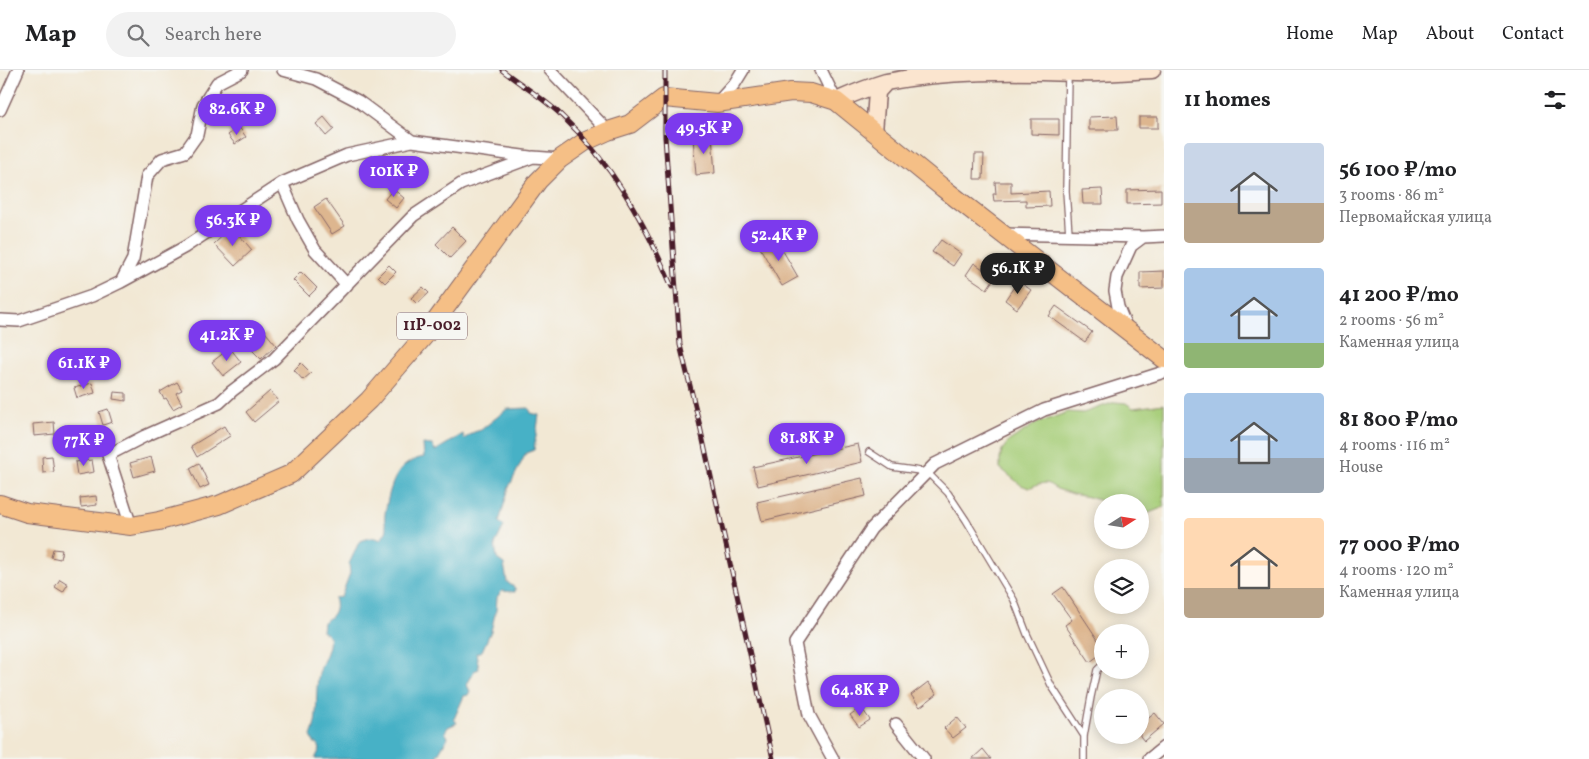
<!DOCTYPE html>
<meta charset="utf-8">
<style>
body{margin:0;font-family:Vollkorn,serif;background:#f2f2f2;color:#202124;height:100vh;display:flex;flex-direction:column;font-size:19px;white-space:nowrap}
*{box-sizing:border-box;margin:0}
p{font-size:16px;color:#757577}
.icon{flex:none;width:28px;height:28px;fill:none;stroke:currentColor;stroke-width:2;stroke-linecap:round;stroke-linejoin:round}
.map{position:relative;flex:1;overflow:hidden}
.side{display:flex;flex-direction:column;background:#fff;width:425px}
.side>*{flex:none}
.needle{width:32px;rotate:78deg}
.controls{position:absolute;left:1094px;top:424px;display:grid;gap:10px}
.controls a{display:grid;place-items:center;width:55px;height:55px;border-radius:50%;background:#fff;box-shadow:0 2px 12px #0003;font-size:25px}
.price{position:absolute;translate:-50% -42px;padding:0 11px;border-radius:18px;background:#7c3aed;color:#fff;font-size:16px;line-height:32px;filter:drop-shadow(0 1px 2px #0008)}
.price::after{content:'';position:absolute;left:50%;top:30px;width:15px;height:11px;margin-left:-8px;background:inherit;clip-path:polygon(0 0,100% 0,50% 100%)}
.price.on{background:#222;color:#fff}
ul{padding:0;list-style:none}
li{display:flex;align-items:center;gap:15px;height:125px;padding:0 20px}
li span{display:grid;place-items:center;flex:none;width:140px;height:100px;border-radius:5px;color:#555}
li>.icon{margin-inline-start:auto}
span .icon{width:60px;height:60px;fill:#fffc;stroke-width:1}
li b{font-size:21px}
h2{display:flex;justify-content:space-between;align-items:center;height:60px;padding:0 20px;font-size:21px}
header{display:flex;align-items:center;gap:30px;box-sizing:border-box;height:70px;padding:0 25px;background:#fff;border-bottom:1px solid #e0e0e0}
header strong{font-size:24px}
nav{display:flex;gap:28px;margin-inline-start:auto;font-size:18px}
.search{width:350px;height:45px;background:#f2f2f2;display:flex;align-items:center;gap:12px;box-sizing:border-box;padding:0 18px;border-radius:28px;color:#757577;font-size:19px}
main{display:flex;flex:1;min-height:0}
.map>svg:first-child{display:block}
</style>
<header>
<strong>Map</strong>
<div class="search"><svg class="icon" aria-label="search" viewBox="0 0 24 24"><circle cx="10" cy="10" r="6"/><path d="M15 15l6 6"/></svg>Search here</div>
<nav><a>Home</a><a>Map</a><a>About</a><a>Contact</a></nav>
</header>
<main>
<div class="map">
<svg width="1164" height="689" viewBox="0 0 1164 689">
<rect width="100%" height="100%" fill="#f6f6f2"/>
<filter id="ink" filterUnits="userSpaceOnUse"><feTurbulence type="fractalNoise" baseFrequency=".02" numOctaves="2"/><feDisplacementMap in="SourceGraphic" scale="10" xChannelSelector="R" yChannelSelector="G"/><feConvolveMatrix kernelMatrix="1 2 1 2 8 2 1 2 1" color-interpolation-filters="sRGB"/></filter>
<filter id="wash" filterUnits="userSpaceOnUse"><feTurbulence type="fractalNoise" baseFrequency=".0096" numOctaves="4" result="noise"/><feDisplacementMap in="SourceGraphic" scale="20" xChannelSelector="R" yChannelSelector="G"/><feGaussianBlur stdDeviation="1.12" result="paint"/><feColorMatrix in="noise" values="0 0 0 0 0 0 0 0 0 0 0 0 0 0 0 0 0 1.4 0 .05"/><feComposite in="paint" operator="in"/></filter>
<g filter="url(#wash)">
<rect width="100%" height="100%" fill="#f2e8d4"/>
<!-- green -->
<path fill="#a7ce79" stroke="#787652" d="M1115,332l11,1 7,5 31,-4v103l-15,6 -9,-3v-8h-35l-17,-5 -16,-3 -15,-5 -10,-6 -9,1 -9,4 -8,-3 -21,-17v-9l2,-9 7,-9 26,-17 33,-12 15,1z"/>
<!-- water -->
<path fill="#47b1c6" stroke="#486878" d="M529,338l2,5 8,2 -5,35 -8,3 -17,34 -10,35 5,4 -9,18 2,15 7,5 3,18 8,6v4l-13,-1 -5,6 -1,13 -5,21 -9,20 -6,2 3,16 -5,2 -7,14 3,6 -2,4 -4,1 -10,23 3,4 -9,4 -3,5 3,5 -13,22h-120l5,-10 -3,-6h-3l-3,-7c9,-20 3,-42 8,-63 3,-12 13,-25 10,-37l-7,-5 1,-9c10,-5 15,-13 11,-24l7,-1 9,-24 -1,-9 10,-22c8,-4 14,-6 22,-2l6,-10c-4,-10 -2,-17 0,-27 5,-22 11,-41 37,-46l-1,-13 9,1 3,6 28,-17 1,5 10,-7 7,-2 26,-21z"/>
<g id="blocks">
<!-- building -->
<path fill="#ddb68f" d="M1117,46l1,14h-29v-13z
M324,47l10,12 -8,7 -10,-12z
M1139,47h19v11h-19z
M1031,49h28v16l-28,-1z
M239,57l7,10 -11,7 -7,-9z
M712,66l3,37 -19,2 -3,-38z
M975,84h9l-1,25h-9z
M995,112h16v11l38,-2 1,15 -24,1v-7l-32,1 -1,-7h3z
M393,119l11,9 -8,10 -11,-9z
M1102,119l1,15h-20l-1,-14z
M1161,119v14l-34,1v-14z
M326,129l19,27 -13,8 -18,-27z
M232,157l20,23 -17,16 -21,-22z
M452,157l14,14 -16,17 -14,-14z
M775,167l23,40 -16,9 -23,-40z
M941,170l20,14 -8,12 -21,-14z
M974,193l21,14 -8,12 -21,-14z
M389,195l7,7 -11,11 -7,-7z
M1164,201v17l-24,1v-17z
M301,202l16,16 -8,8 -16,-16z
M1018,211l13,9 -14,19 -12,-9z
M423,217l6,6 -12,11 -6,-6z
M1056,236l36,26 -7,10 -36,-26z
M266,263l10,12 -15,14 -11,-11z
M230,278l11,14 -18,14 -11,-14z
M301,293l10,10 -8,7 -9,-10z
M177,312l5,8 -6,3 6,11 -9,5 -7,-11 -2,1 -4,-7z
M92,313l3,10 -18,5 -3,-10z
M270,321l9,10 -25,21 -8,-10z
M114,322l12,1v8l-13,-2z
M108,339l4,13 -9,3 -4,-13z
M54,352l1,12 -21,2 -1,-12z
M224,356l6,10 -33,21 -6,-11z
M858,374l4,18 -104,24 -5,-19z
M52,386l2,16 -11,1 -1,-16z
M151,387l4,14 -21,6 -4,-14z
M92,390l2,12 -17,3 -2,-13z
M199,393l10,22 -9,4 -10,-21z
M862,408l4,18 -104,25 -5,-19z
M96,426l1,9 -16,2 -1,-9z
M53,479l9,1 -2,9 -9,-2z
M60,509l8,5 -5,8 -8,-5z
M1063,517l39,59v7l-12,9 -25,-37 7,-5 -19,-26z
M928,612l9,12 -17,13 -9,-12z
M861,637l9,13 -11,7 -9,-12z
M1155,643l9,11 -20,17 -4,-5v-11z
M957,647l9,11 -13,10 -9,-10z
M983,679l8,10h-19z"/>
</g>
</g>
<g filter="url(#ink)">
<use href="#blocks" fill-opacity="0" stroke="#856566" stroke-width="1"/>
<g fill="none" stroke-linecap="round" stroke-linejoin="round">
<!-- lane casing -->
<g stroke="#856566" stroke-width="8">
<path id="lane" d="M1068,4l-2,117 3,43
M869,382l23,15 35,5 21,21 18,27 48,80 13,34 24,51 33,51
M1084,689v-23l7,-39 6,-27 5,-5"/>
</g>
<!-- street casing -->
<g stroke="#856566" stroke-width="14">
<path id="street" d="M283,0l33,9 42,22 54,40
M550,0l58,61
M821,0l15,31
M717,33l18,-20 8,-13
M0,40l18,-40
M1003,164l140,3 21,-1
M121,212l64,-35 97,-64
M347,215l-32,-35 -17,-30 -16,-37 65,-28 65,-14 118,16
M0,250l19,1 73,-25 29,-14 12,-23 14,-83 15,-17 23,-7 12,-17 6,-30 14,-22 25,-13
M1127,259l-9,-22 -3,-16 2,-14 14,-31 12,-9
M131,456l-23,-71 37,-19 74,-33 13,-12 42,-32 139,-143 48,-32 72,-27 27,2
M896,654l28,35
M833,689l-24,-44 -14,-72 76,-114 64,-65 109,-54 120,-38
M1149,689l15,-12"/>
</g>
<!-- secondary casing -->
<g stroke="#856566" stroke-width="19">
<path id="secondary" d="M836,31c16,-7 33,-14 50,-19 61,-12 127,-11 190,-9 25,1 51,-2 76,-3
M874,62l3,-40 9,-10"/>
</g>
<!-- primary casing -->
<g stroke="#856566" stroke-width="20">
<path id="primary" d="M0,434l27,9 104,13 28,-5 60,-16 72,-31 78,-74 58,-67 111,-152 22,-22 26,-18 22,-10 22,-7 34,-26 53,5 74,-11 20,1 25,8 107,87 221,171"/>
</g>
<!-- lane -->
<use href="#lane" stroke="#fff" stroke-width="5.5"/>
<!-- street -->
<use href="#street" stroke="#fff" stroke-width="11"/>
<!-- secondary -->
<use href="#secondary" stroke="#fbe5cf" stroke-width="16"/>
<!-- primary -->
<use href="#primary" stroke="#f5bf86" stroke-width="18"/>
<!-- rail casing -->
<g stroke="#4a1f2b" stroke-width="5">
<path id="rail" d="M502,0c19,15 41,28 58,44 53,50 84,107 112,173
M665,0v67l15,208 19,77 74,337"/>
</g>
<!-- rail -->
<use href="#rail" stroke="#f6f6f2" stroke-width="3" stroke-dasharray="9" stroke-linecap="butt"/>
</g>
</g>
<g text-anchor="middle" dominant-baseline="central" stroke-width="5" stroke-linejoin="round" paint-order="stroke">
<!-- shield labels -->
<rect fill="#f6f6f2" stroke="#7e6067" stroke-width="1" x="397" y="242.5" width="70" height="27" rx="4"/>
<g font-size="16" font-weight="bold" fill="#4a1f2b">
<text x="432" y="256">11Р-002</text>
</g>
</g>
</svg>
<div class="controls">
<a><svg class="needle" viewBox="-14 -14 28 28"><path d="M0-13l5 13h-10z" fill="#e53935"/><path d="M0 13l5-13h-10z" fill="#757577"/></svg></a>
<a><svg class="icon" aria-label="layers" viewBox="0 0 24 24"><path d="M12 4l9 5-9 5-9-5zM3 14l9 5 9-5"/></svg></a>
<a>+</a>
<a>−</a>
</div>
<b class="price" style="left:237px;top:66px">82.6K ₽</b>
<b class="price" style="left:704px;top:85px">49.5K ₽</b>
<b class="price" style="left:394px;top:128px">101K ₽</b>
<b class="price" style="left:233px;top:177px">56.3K ₽</b>
<b class="price" style="left:779px;top:192px">52.4K ₽</b>
<b class="price on" style="left:1018px;top:225px">56.1K ₽</b>
<b class="price" style="left:227px;top:292px">41.2K ₽</b>
<b class="price" style="left:84px;top:320px">61.1K ₽</b>
<b class="price" style="left:807px;top:395px">81.8K ₽</b>
<b class="price" style="left:84px;top:397px">77K ₽</b>
<b class="price" style="left:860px;top:647px">64.8K ₽</b>
</div>
<section class="side">
<h2>11 homes<svg class="icon" aria-label="filters" viewBox="0 0 24 24"><path d="M4 7h16M4 17h16"/><circle cx="9" cy="7" r="2"/><circle cx="15" cy="17" r="2"/></svg></h2>
<ul>
<li><span style="background:linear-gradient(#c9d6e8 60%,#b9a48a 0)"><svg class="icon" aria-label="home" viewBox="0 0 24 24"><path d="M3 11l9-7 9 7M6 9v11h12V9"/></svg></span><div><b>56 100 ₽/mo</b><p>3 rooms · 86 m²</p><p>Первомайская улица</p></div></li>
<li><span style="background:linear-gradient(#a9c7e8 75%,#8fb573 0)"><svg class="icon" aria-label="home" viewBox="0 0 24 24"><path d="M3 11l9-7 9 7M6 9v11h12V9"/></svg></span><div><b>41 200 ₽/mo</b><p>2 rooms · 56 m²</p><p>Каменная улица</p></div></li>
<li><span style="background:linear-gradient(#a9c7e8 65%,#9aa5b1 0)"><svg class="icon" aria-label="home" viewBox="0 0 24 24"><path d="M3 11l9-7 9 7M6 9v11h12V9"/></svg></span><div><b>81 800 ₽/mo</b><p>4 rooms · 116 m²</p><p>House</p></div></li>
<li><span style="background:linear-gradient(#ffd9b3 70%,#b9a48a 0)"><svg class="icon" aria-label="home" viewBox="0 0 24 24"><path d="M3 11l9-7 9 7M6 9v11h12V9"/></svg></span><div><b>77 000 ₽/mo</b><p>4 rooms · 120 m²</p><p>Каменная улица</p></div></li>
</ul>
</section>
</main>
